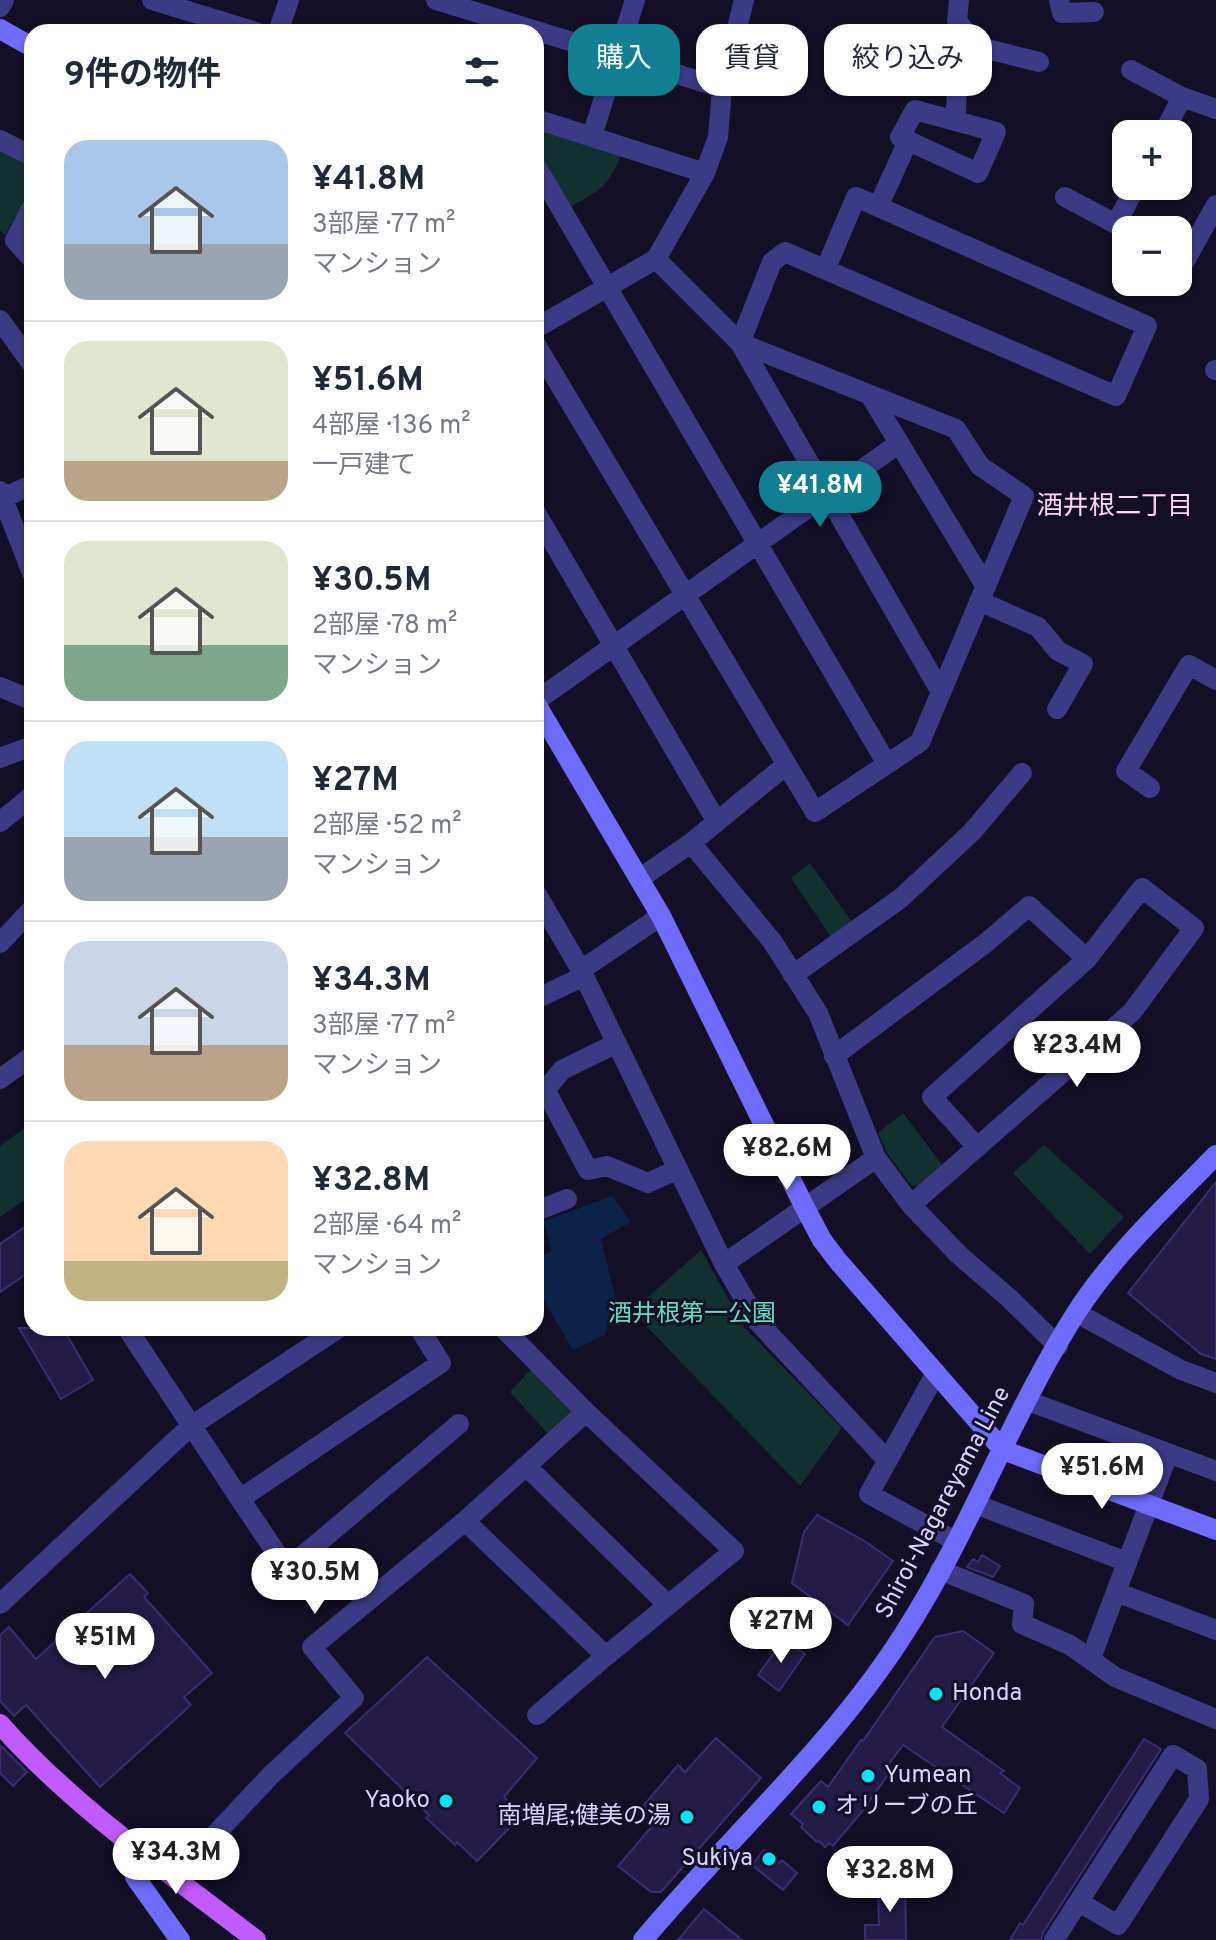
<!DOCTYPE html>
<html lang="ja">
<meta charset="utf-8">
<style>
body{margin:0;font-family:Overpass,"Noto Sans JP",sans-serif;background:#f6f6f7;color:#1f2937;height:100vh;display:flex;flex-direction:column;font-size:30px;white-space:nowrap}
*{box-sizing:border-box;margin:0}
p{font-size:26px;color:#747a83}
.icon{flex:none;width:44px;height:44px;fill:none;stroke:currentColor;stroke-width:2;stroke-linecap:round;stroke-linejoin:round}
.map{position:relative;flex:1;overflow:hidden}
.drawer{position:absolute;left:24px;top:24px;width:520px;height:1312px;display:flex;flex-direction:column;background:#fff;border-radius:24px;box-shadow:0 2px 6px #0004}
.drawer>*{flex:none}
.top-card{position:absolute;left:568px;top:24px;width:528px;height:72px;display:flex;gap:16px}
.buttons{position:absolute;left:1112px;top:120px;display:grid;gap:16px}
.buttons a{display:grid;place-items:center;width:80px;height:80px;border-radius:16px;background:#fff;box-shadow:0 2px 6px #0004;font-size:40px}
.price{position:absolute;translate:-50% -68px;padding:0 18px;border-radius:28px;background:#fff;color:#222;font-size:26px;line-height:52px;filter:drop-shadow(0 2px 4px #0008)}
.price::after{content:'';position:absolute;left:50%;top:48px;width:24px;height:18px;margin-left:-12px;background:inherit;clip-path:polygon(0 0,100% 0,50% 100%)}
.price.active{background:#117e91;color:#fff}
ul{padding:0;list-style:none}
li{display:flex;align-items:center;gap:24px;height:200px;padding:0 40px}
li+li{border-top:2px solid #e0e1e3}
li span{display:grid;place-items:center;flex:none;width:224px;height:160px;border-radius:24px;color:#555}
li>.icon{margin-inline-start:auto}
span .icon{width:96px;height:96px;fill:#fffc;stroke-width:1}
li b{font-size:34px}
h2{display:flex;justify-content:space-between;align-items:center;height:96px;padding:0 40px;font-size:34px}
.chip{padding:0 28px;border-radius:24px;background:#fff;box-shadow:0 2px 6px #0004;font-size:28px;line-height:72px}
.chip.active{background:#117e91;color:#fff}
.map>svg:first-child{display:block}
</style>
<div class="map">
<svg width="1216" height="1940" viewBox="0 0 1216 1940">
<rect width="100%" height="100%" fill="#130f26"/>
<!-- green -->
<path fill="#12302f" d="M536,124l87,27c-17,38 -19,37 -55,57l-32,-54z
M0,147l32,17v25l-27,46 -5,-4z
M810,863l43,60 -22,14 -40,-59z
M903,1113l40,53 -22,20 -10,-1 -24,-32 -9,-20z
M32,1123v72l-32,22v-71z
M1044,1145l80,72 -34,37 -77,-81z
M701,1250l43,77 98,101 -42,58 -168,-175z
M533,1367l39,40 -1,8 -22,20 -39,-43z"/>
<!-- water -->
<path fill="#0c2248" d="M612,1196l19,26 -30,17 14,57 -10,39 -32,15 -37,-63v-27l15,-9 -7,-30z"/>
<!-- building -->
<path fill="#241b47" stroke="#3b2d73" stroke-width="2" d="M1216,1182v177l-15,-5 -73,-61z
M32,1222v48l-32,22v-48z
M19,1328h44l30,52 -32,19z
M817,1515l46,25 30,21 -45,64 -56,-42 12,-51z
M982,1555l18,11 -7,11 -26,-10 6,-8 5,3z
M130,1574l18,19 -4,4 68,76 -28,24 7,8 -91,82 -74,-82 -12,11 -14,-15v-66l9,-8 27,32z
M963,1631l31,22 -52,74 62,44 -4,2 20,15 -16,25 -101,-68 -18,24 5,3 -29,41 -28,33 -4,-3 -4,4 -6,-6 -2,1 -16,-15 2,-3 -12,-10 30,-33 7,6 33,-47 2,1 72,-104z
M784,1639l21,15 -26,37 -21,-16z
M427,1657l110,101 -33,39 18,18 -45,46 -20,-19 -2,3 -29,-27 3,-3 -84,-82z
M716,1738l45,40 -100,114h-10l-33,-26 36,-42 -15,-13 39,-46 7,7z
M1144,1739l17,10 -118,184 -2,7h-31l10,-17 3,2z
M0,1745l27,27 -14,14 -13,-13z
M764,1850l15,13 3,-3 15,13 -14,17 -31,-25z
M905,1882l1,58h-41v-15h14l-1,-42z
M704,1909l38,31h-64z"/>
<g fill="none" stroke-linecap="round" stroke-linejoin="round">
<!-- street -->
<path stroke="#3d3a85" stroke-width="20" d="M152,0l104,32
M436,0l286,88
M1059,0l3,13 32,-1
M0,7l4,-7
M964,30l19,18 56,14
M278,32l11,-32
M1131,70l51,27 34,12
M915,110l81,22 -18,41 -78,-36z
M536,119l169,54
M956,121l1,-68 7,-23 -7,-9 2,-21
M1163,134l19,-37
M592,136l43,-136
M0,140l32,16
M536,166l351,598
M1065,197l62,33
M32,207l-17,33 17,19
M878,207l30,-66
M1116,224l20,-38
M1178,257l7,4 31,-56
M826,268l30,-71 291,129 -31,70 -331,-144 -13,10 -32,81 201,349
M0,320l32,44
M536,328l120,-69 49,-86 13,-36 4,-49 22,-88
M536,345l279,467 105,-70 104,-246 -44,-30 -24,-37 -216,-86 -84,-84
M1215,370h1
M870,395l115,190
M0,491l32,82
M0,499l32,-14
M536,513l181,309
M979,601l59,26 20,24 25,13 -26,45
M0,687l29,12 3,-2
M536,701l362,-257
M0,758l32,-12
M1150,788l-24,-17 63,-106 27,15
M0,822l32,-26
M691,843l81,98 46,72 58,145 35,47 48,50 50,43 49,48
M639,879l52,-36 95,-78
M536,893l45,77 143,294 34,58 129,138
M0,943l32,-34
M581,970l80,-54
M793,975l108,-77 71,-66 50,-59
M536,999l48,-23
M834,1056l153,-114 42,-36 58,53
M0,1079l32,-23
M546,1091l42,79 19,-4 41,17 30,-14
M539,1098l23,-28 55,-27
M911,1205l221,-193 62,-84 -52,-40 -55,71 -155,138 45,50
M536,1211l31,-12
M724,1264l152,-106
M1077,1313l104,57 35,13
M127,1328l113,171 201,-136 -22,-35
M936,1373l-67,121 86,47
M1028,1401l188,70
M526,1466l142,139
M240,1499l47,70 172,-145
M975,1504l152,58
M465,1521l141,135 128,-105 -148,-139 -83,-84
M940,1570l84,34 -2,20 48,21 45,32 101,42
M1116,1592l100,38
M0,1604l191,-178 148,-98
M1091,1658l77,-204
M537,1715l69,-59
M175,1877l96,-102 83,-77 -42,-51 153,-126 121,-109
M1054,1940l119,-185 24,14 2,30 -81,126 -39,-23"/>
<!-- secondary -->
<path stroke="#6f6bff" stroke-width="20" d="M0,29l32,18
M536,704l125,212 143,290 18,34 16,21 165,189 213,80
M144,1852l-8,13 -1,12 45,63
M643,1940c86,-103 190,-194 262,-308 65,-101 106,-217 171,-319 38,-59 91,-108 140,-158"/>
<!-- primary -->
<path stroke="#c25bff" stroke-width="20" d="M0,1724c70,80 172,151 256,216"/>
</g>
<!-- markers -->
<g fill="#00e5ff" stroke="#130f26" stroke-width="3">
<circle cx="936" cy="1694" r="8"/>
<circle cx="868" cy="1776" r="8"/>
<circle cx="446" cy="1801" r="8"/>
<circle cx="819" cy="1807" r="8"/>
<circle cx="687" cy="1817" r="8"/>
<circle cx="769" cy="1859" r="8"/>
</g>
<g text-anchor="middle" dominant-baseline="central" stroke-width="6" stroke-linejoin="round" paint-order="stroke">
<!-- park labels -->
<g font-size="24" fill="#5fe0c0" stroke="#130f26">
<text x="692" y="1315">酒井根第一公園</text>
</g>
<!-- street labels -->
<g font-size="24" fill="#d9d4ff" stroke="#130f26">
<text transform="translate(944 1503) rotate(-62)">Shiroi-Nagareyama Line</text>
</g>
<!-- poi labels -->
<g font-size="24" fill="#d9d4ff" stroke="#130f26" text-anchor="start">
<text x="952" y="1694">Honda</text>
<text x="884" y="1776">Yumean</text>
<text x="430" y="1801" text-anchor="end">Yaoko</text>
<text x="835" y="1807">オリーブの丘</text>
<text x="671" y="1817" text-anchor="end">南増尾;健美の湯</text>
<text x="753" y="1859" text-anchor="end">Sukiya</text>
</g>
<!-- neighbourhood labels -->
<g font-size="26" fill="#ffd6f0" stroke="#130f26">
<text x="1115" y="507">酒井根二丁目</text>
</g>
</g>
</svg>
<div class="buttons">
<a>+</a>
<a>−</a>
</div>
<b class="price active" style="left:820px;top:529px">¥41.8M</b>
<b class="price" style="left:1077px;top:1089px">¥23.4M</b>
<b class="price" style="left:787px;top:1192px">¥82.6M</b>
<b class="price" style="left:1102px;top:1511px">¥51.6M</b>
<b class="price" style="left:315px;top:1616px">¥30.5M</b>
<b class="price" style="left:781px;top:1665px">¥27M</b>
<b class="price" style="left:105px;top:1681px">¥51M</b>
<b class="price" style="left:176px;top:1896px">¥34.3M</b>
<b class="price" style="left:890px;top:1914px">¥32.8M</b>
<div class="top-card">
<a class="chip active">購入</a>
<a class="chip">賃貸</a>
<a class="chip">絞り込み</a>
</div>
<section class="drawer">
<h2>9件の物件<svg class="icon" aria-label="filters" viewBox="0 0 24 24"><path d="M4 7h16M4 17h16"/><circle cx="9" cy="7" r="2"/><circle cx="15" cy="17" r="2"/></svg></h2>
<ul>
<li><span style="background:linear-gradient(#a9c7e8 65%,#9aa5b1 0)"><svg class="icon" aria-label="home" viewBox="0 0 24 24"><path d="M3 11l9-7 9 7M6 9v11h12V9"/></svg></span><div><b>¥41.8M</b><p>3部屋 · 77 m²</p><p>マンション</p></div></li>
<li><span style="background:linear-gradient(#dfe7d0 75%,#b9a48a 0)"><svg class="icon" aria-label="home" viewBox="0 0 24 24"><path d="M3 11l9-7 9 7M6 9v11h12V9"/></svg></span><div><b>¥51.6M</b><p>4部屋 · 136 m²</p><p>一戸建て</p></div></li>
<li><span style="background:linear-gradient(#dfe7d0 65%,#7fa58c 0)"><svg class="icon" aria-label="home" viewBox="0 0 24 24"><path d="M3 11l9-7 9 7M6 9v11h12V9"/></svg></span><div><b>¥30.5M</b><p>2部屋 · 78 m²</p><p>マンション</p></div></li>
<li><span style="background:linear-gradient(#bfe0f5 60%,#9aa5b1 0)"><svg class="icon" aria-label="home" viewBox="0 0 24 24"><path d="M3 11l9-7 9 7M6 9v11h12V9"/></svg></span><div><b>¥27M</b><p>2部屋 · 52 m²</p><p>マンション</p></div></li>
<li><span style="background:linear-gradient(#c9d6e8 65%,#b9a48a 0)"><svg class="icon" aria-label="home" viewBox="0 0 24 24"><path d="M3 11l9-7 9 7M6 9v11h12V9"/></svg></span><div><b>¥34.3M</b><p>3部屋 · 77 m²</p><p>マンション</p></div></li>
<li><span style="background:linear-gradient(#ffd9b3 75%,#c2b280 0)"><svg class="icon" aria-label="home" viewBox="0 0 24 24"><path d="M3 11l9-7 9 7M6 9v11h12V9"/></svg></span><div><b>¥32.8M</b><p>2部屋 · 64 m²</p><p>マンション</p></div></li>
</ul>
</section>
</div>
